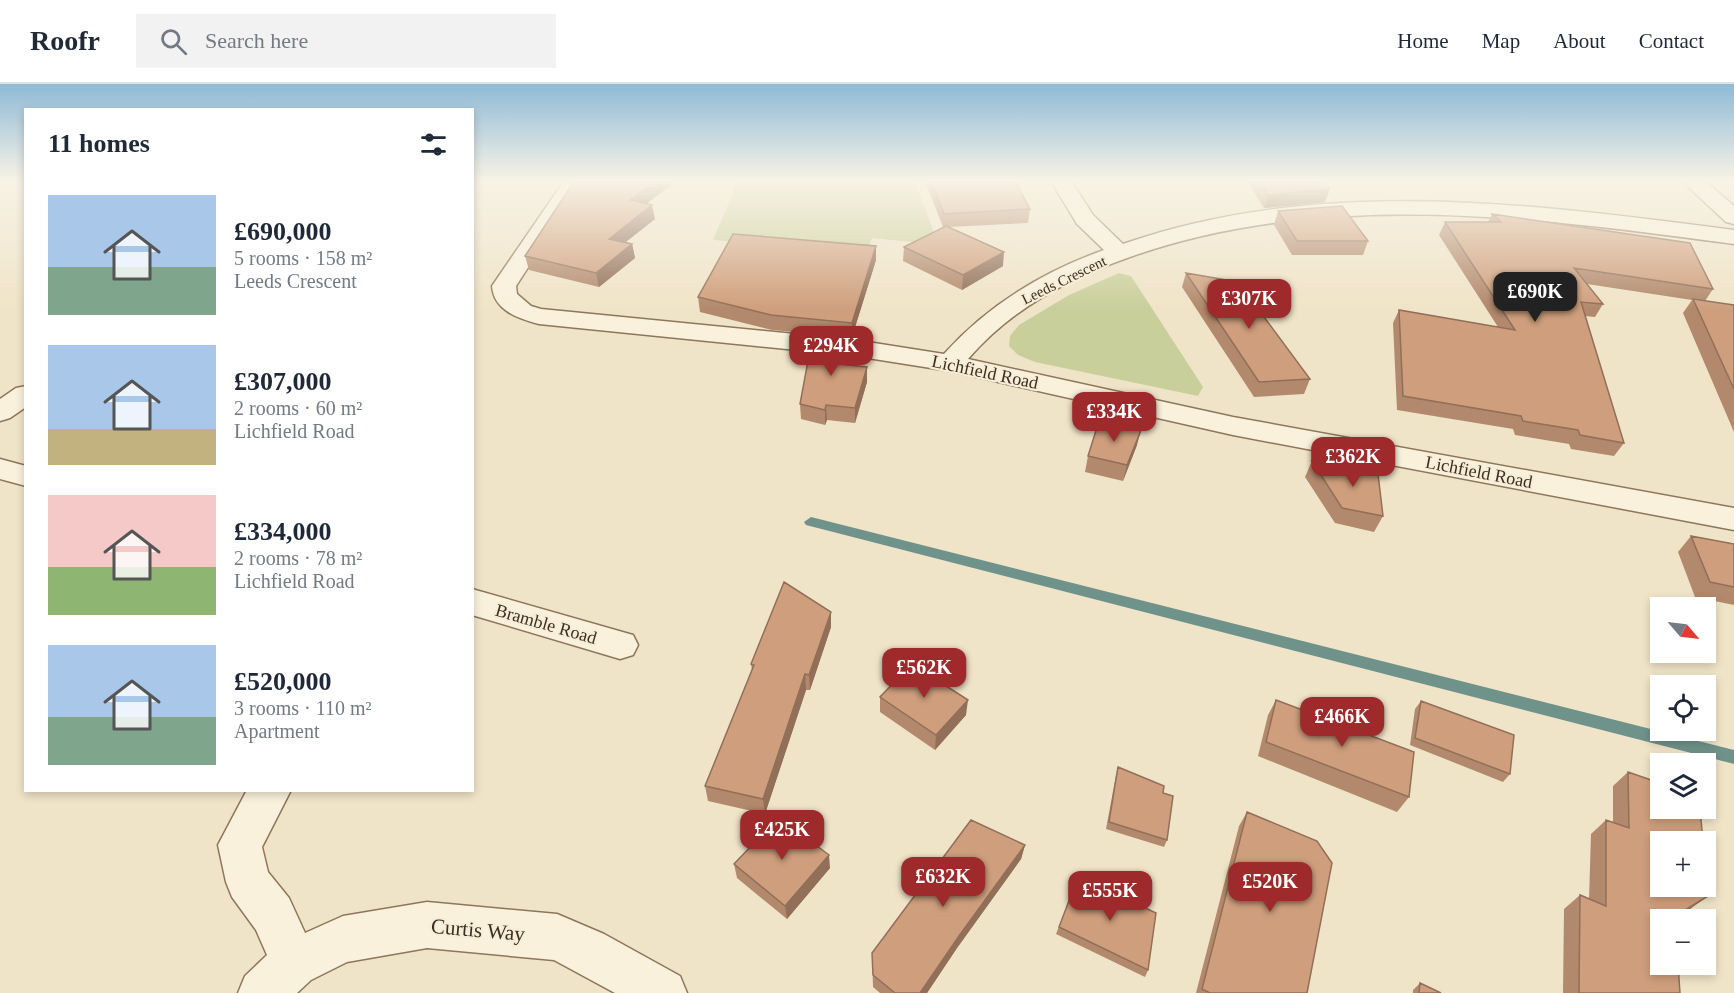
<!DOCTYPE html>
<meta charset="utf-8">
<style>
body{margin:0;font-family:"Times New Roman",serif;background:#f2f2f3;color:#1f2937;height:100vh;display:flex;flex-direction:column;font-size:22px;white-space:nowrap}
*{box-sizing:border-box;margin:0}
p{font-size:20px;color:#747a83}
.icon{flex:none;width:33px;height:33px;fill:none;stroke:currentColor;stroke-width:2;stroke-linecap:round;stroke-linejoin:round}
.map{position:relative;flex:1;overflow:hidden}
.drawer{position:absolute;left:24px;top:24px;width:450px;height:684px;display:flex;flex-direction:column;background:#fff;border-radius:0px;box-shadow:0 3px 9px #0003}
.drawer>*{flex:none}
.needle{width:39px;rotate:118deg}
.controls{position:absolute;left:1650px;top:513px;display:grid;gap:12px}
.controls a{display:grid;place-items:center;width:66px;height:66px;border-radius:0px;background:#fff;box-shadow:0 3px 9px #0003;font-size:30px}
.price{position:absolute;translate:-50% -51px;padding:0 14px;border-radius:12px;background:#9e2a2b;color:#fff;font-size:20px;line-height:39px;filter:drop-shadow(0 2px 3px #0008)}
.price::after{content:'';position:absolute;left:50%;top:36px;width:18px;height:14px;margin-left:-9px;background:inherit;clip-path:polygon(0 0,100% 0,50% 100%)}
.price.selected{background:#222;color:#fff}
ul{padding:0;list-style:none}
li{display:flex;align-items:center;gap:18px;height:150px;padding:0 24px}
li span{display:grid;place-items:center;flex:none;width:168px;height:120px;border-radius:0px;color:#555}
li>.icon{margin-inline-start:auto}
span .icon{width:72px;height:72px;fill:#fffc;stroke-width:1}
li b{font-size:26px}
h2{display:flex;justify-content:space-between;align-items:center;height:72px;padding:0 24px;font-size:26px}
header{display:flex;align-items:center;gap:36px;box-sizing:border-box;height:84px;padding:0 30px;background:#fff;border-bottom:2px solid #e0e1e3}
header strong{font-size:28px}
nav{display:flex;gap:33px;margin-inline-start:auto;font-size:21px}
.search{width:420px;height:54px;background:#f2f2f3;display:flex;align-items:center;gap:15px;box-sizing:border-box;padding:0 21px;border-radius:0px;color:#747a83;font-size:22px}
.map>svg:first-child{display:block}
</style>
<header>
<strong>Roofr</strong>
<div class="search"><svg class="icon" aria-label="search" viewBox="0 0 24 24"><circle cx="10" cy="10" r="6"/><path d="M15 15l6 6"/></svg>Search here</div>
<nav><a>Home</a><a>Map</a><a>About</a><a>Contact</a></nav>
</header>
<div class="map">
<svg width="1734" height="909" viewBox="0 0 1734 909">
<rect width="100%" height="100%" fill="#f0e4c8"/>
<!-- green -->
<path fill="#c9cf9b" d="M738,97h177l21,57 -13,5 -51,-5 -5,13 -154,-11z
M1119,189l12,3 72,111 -5,9 -163,-34 -17,-7 -9,-9 1,-10 9,-11 50,-30z"/>
<g fill="none" stroke-linecap="round" stroke-linejoin="round">
<!-- stream -->
<path fill="#6f938a" fill-rule="evenodd" d="M811,433l923,233v14l-928,-239 -2,-3z"/>
<!-- street casing -->
<g stroke="#8d765c" stroke-width="3">
<path id="street" d="M564,97h20l-68,105 1,8 14,12 10,3 314,31 89,14c43,-48 98,-82 160,-104l-27,-26 -26,-43h20l22,34 30,29c197,-69 409,-40 611,-14v14c-202,-27 -411,-56 -607,14 -60,21 -117,52 -159,101l265,58 501,91v22l-501,-95 -283,-64 -95,-15 -316,-32c-21,-6 -45,-13 -47,-38z
M1682,97h23l29,25v18l-8,-2z
M26,302v21l-16,11 -10,3v-22l16,-11z
M0,375l26,7v20l-26,-7z
M472,505l161,46 5,10 -5,10 -13,4 -148,-44z
M247,706h44l-29,57 6,25 21,26 16,35 38,-17 84,-14 130,12 47,20 76,42 7,17h-72l-61,-33 -127,-12 -80,14 -36,18 -14,13h-59l7,-17 22,-21 -11,-25 -24,-33 -6,-15 -8,-37z"/>
</g>
<!-- street -->
<use href="#street" fill="#faf1dc" fill-rule="evenodd"/>
</g>
<!-- wall -->
<path fill="#b2896c" d="M576,97h94l1,4 -25,19 9,15 -30,23 7,2 3,14 -36,29 -70,-17 -4,-14z
M925,97h90l15,28 -2,14 -79,4 54,39 -41,24 -59,-29 1,-14 39,-20z
M1247,97h77l1,21 -61,6z
M1278,127l90,30 -5,14h-71l-18,-30z
M1492,130l221,75 -8,12 29,4v127l-51,-119 9,-13 -105,-16 16,20 -8,13 -10,-1 39,127 -10,13 -43,-7 -2,-5 -54,-9 -2,-6 -116,-19 -4,-87 6,-13 99,17 -59,-92 6,-13h43z
M876,162v14l-24,77 -80,-7 -72,-18 -2,-15z
M1186,189l124,106 -6,15 -50,3 -72,-110z
M846,273l-2,8 23,17 -12,41 -28,-3 -2,5 -24,-6 -1,-15z
M1137,361l-14,36 -38,-9 3,-16z
M1312,377l71,55 -9,16 -39,-9 -30,-46z
M1691,452l43,8v61l-39,-8 -17,-45z
M831,543l-21,63h-4l-41,124 -57,-13 -3,-15 47,-116 -1,-6z
M880,613l86,18 -31,35 -55,-38z
M1276,616l133,97 -12,15 -139,-56 10,-41z
M1421,617l89,73 -7,8 -93,-37 5,-36z
M1118,683l45,26 4,47 -3,7 -58,-18 10,-54z
M1628,688l62,137 -16,10 6,74h-117l1,-84 16,-14 9,4 2,-65 15,-14 7,2v-36z
M1247,728l60,181h-111l43,-167z
M1025,761l-4,14 -64,89 -30,45h-47l-7,-6 -1,-34z
M734,780l96,4 -43,51 -50,-41z
M1078,793l70,93 -3,7 -89,-43z
M1420,899l21,10h-28v-3z"/>
<!-- shaded-wall -->
<path fill="#916f58" d="M656,97h14l1,4 -38,29 -3,-14z
M1330,105l-5,13 -61,6 4,-13z
M652,121l3,14 -43,34 -3,-14z
M632,160l3,14 -36,29 -3,-14z
M876,162v14l-24,77v-14z
M1004,168l-1,14 -41,24 1,-15z
M846,258v15l-7,22v-15z
M867,283v15l-12,41v-15z
M826,321l1,15 -2,5v-15z
M1141,346l-4,15 -14,36 4,-16z
M831,528v15l-21,63 -1,-15z
M805,590l1,16 -41,124 -2,-15z
M968,616l-2,15 -31,35 1,-15z
M1025,761l-4,14 -64,89 -30,45h-7l39,-57z
M829,771l1,13 -43,51 -2,-13z
M1708,812l-18,13 -17,11h-2z"/>
<!-- building -->
<path fill="#cf9f7d" stroke="#916f58" stroke-width="1.5" d="M576,97h80l-26,19 22,5 -43,34 23,5 -36,29 -71,-17 48,-73z
M931,97h84l15,28 -86,5z
M1260,97h64l6,8 -62,6z
M1342,122l26,35h-71l-19,-30z
M1492,130l198,29 23,46 -139,-21 29,36 -22,-2 43,141 -44,-8 -2,-5 -55,-9 -2,-5 -118,-20 -4,-86 116,20 -70,-108h56z
M946,142l58,26 -41,23 -59,-28z
M733,150l143,12 -24,77 -81,-8 -73,-18z
M1186,189l52,9 72,97 -51,3z
M1693,215l41,6v84z
M812,255l34,3 -7,22 28,3 -12,41 -29,-3 -1,5 -25,-6z
M1099,337l42,9 -14,35 -39,-9z
M1312,377l66,13 5,42 -41,-8z
M1691,452l43,8v43l-24,-5z
M784,498l47,30 -22,63 -4,-1 -42,125 -58,-13 49,-121 -3,-1z
M912,580l56,36 -32,35 -56,-38z
M1276,616l138,52 -5,45 -143,-55z
M1421,617l93,34 -4,39 -95,-36z
M1118,683l46,19 -1,7 10,3 -6,44 -58,-18z
M1628,688l32,11v25h40l3,34h-43v44h46v-21l2,31 -34,21v3h-14v44h18l2,29h-101l1,-98 26,11v-86l23,8z
M1247,728l70,29 15,22 -25,130h-97l-8,-4z
M779,733l50,38 -44,51 -51,-42z
M971,736l54,25 -66,91 -39,57h-25l-22,-18 -1,-22z
M1078,793l78,36 -8,57 -89,-43z
M1420,899l21,10h-22z"/>
<!-- sky -->
<linearGradient id="sky" x2="0" y2="1"><stop stop-color="#8fbad6"/><stop offset="0.43" stop-color="#f8f3e6"/><stop offset="1" stop-color="#f8f3e6" stop-opacity="0"/></linearGradient>
<rect width="1734" height="225" fill="url(#sky)"/>
<g text-anchor="middle" dominant-baseline="central" stroke-width="4.5" stroke-linejoin="round" paint-order="stroke">
<!-- far-street labels -->
<g font-size="15" fill="#3d2e20" stroke="#f7eed8">
<text transform="translate(1064 196) rotate(-26)">Leeds Crescent</text>
</g>
<!-- street labels -->
<g font-size="18" fill="#3d2e20" stroke="#f7eed8">
<text transform="translate(985 288) rotate(12)">Lichfield Road</text>
<text transform="translate(1479 388) rotate(11)">Lichfield Road</text>
<text transform="translate(546 540) rotate(16)">Bramble Road</text>
</g>
<!-- near-street labels -->
<g font-size="21" fill="#3d2e20" stroke="#f7eed8">
<text transform="translate(478 846) rotate(5)">Curtis Way</text>
</g>
</g>
</svg>
<div class="controls">
<a><svg class="needle" viewBox="-14 -14 28 28"><path d="M0-13l5 13h-10z" fill="#e53935"/><path d="M0 13l5-13h-10z" fill="#747a83"/></svg></a>
<a><svg class="icon" aria-label="locate" viewBox="0 0 24 24"><circle cx="12" cy="12" r="6"/><path d="M12 2v4M12 18v4M2 12h4M18 12h4"/></svg></a>
<a><svg class="icon" aria-label="layers" viewBox="0 0 24 24"><path d="M12 4l9 5-9 5-9-5zM3 14l9 5 9-5"/></svg></a>
<a>+</a>
<a>−</a>
</div>
<b class="price selected" style="left:1535px;top:239px">£690K</b>
<b class="price" style="left:1249px;top:246px">£307K</b>
<b class="price" style="left:831px;top:293px">£294K</b>
<b class="price" style="left:1114px;top:359px">£334K</b>
<b class="price" style="left:1353px;top:404px">£362K</b>
<b class="price" style="left:924px;top:615px">£562K</b>
<b class="price" style="left:1342px;top:664px">£466K</b>
<b class="price" style="left:782px;top:777px">£425K</b>
<b class="price" style="left:943px;top:824px">£632K</b>
<b class="price" style="left:1270px;top:829px">£520K</b>
<b class="price" style="left:1110px;top:838px">£555K</b>
<section class="drawer">
<h2>11 homes<svg class="icon" aria-label="filters" viewBox="0 0 24 24"><path d="M4 7h16M4 17h16"/><circle cx="9" cy="7" r="2"/><circle cx="15" cy="17" r="2"/></svg></h2>
<ul>
<li><span style="background:linear-gradient(#a9c7e8 60%,#7fa58c 0)"><svg class="icon" aria-label="home" viewBox="0 0 24 24"><path d="M3 11l9-7 9 7M6 9v11h12V9"/></svg></span><div><b>£690,000</b><p>5 rooms · 158 m²</p><p>Leeds Crescent</p></div></li>
<li><span style="background:linear-gradient(#a9c7e8 70%,#c2b280 0)"><svg class="icon" aria-label="home" viewBox="0 0 24 24"><path d="M3 11l9-7 9 7M6 9v11h12V9"/></svg></span><div><b>£307,000</b><p>2 rooms · 60 m²</p><p>Lichfield Road</p></div></li>
<li><span style="background:linear-gradient(#f6c9c9 60%,#8fb573 0)"><svg class="icon" aria-label="home" viewBox="0 0 24 24"><path d="M3 11l9-7 9 7M6 9v11h12V9"/></svg></span><div><b>£334,000</b><p>2 rooms · 78 m²</p><p>Lichfield Road</p></div></li>
<li><span style="background:linear-gradient(#a9c7e8 60%,#7fa58c 0)"><svg class="icon" aria-label="home" viewBox="0 0 24 24"><path d="M3 11l9-7 9 7M6 9v11h12V9"/></svg></span><div><b>£520,000</b><p>3 rooms · 110 m²</p><p>Apartment</p></div></li>
</ul>
</section>
</div>
